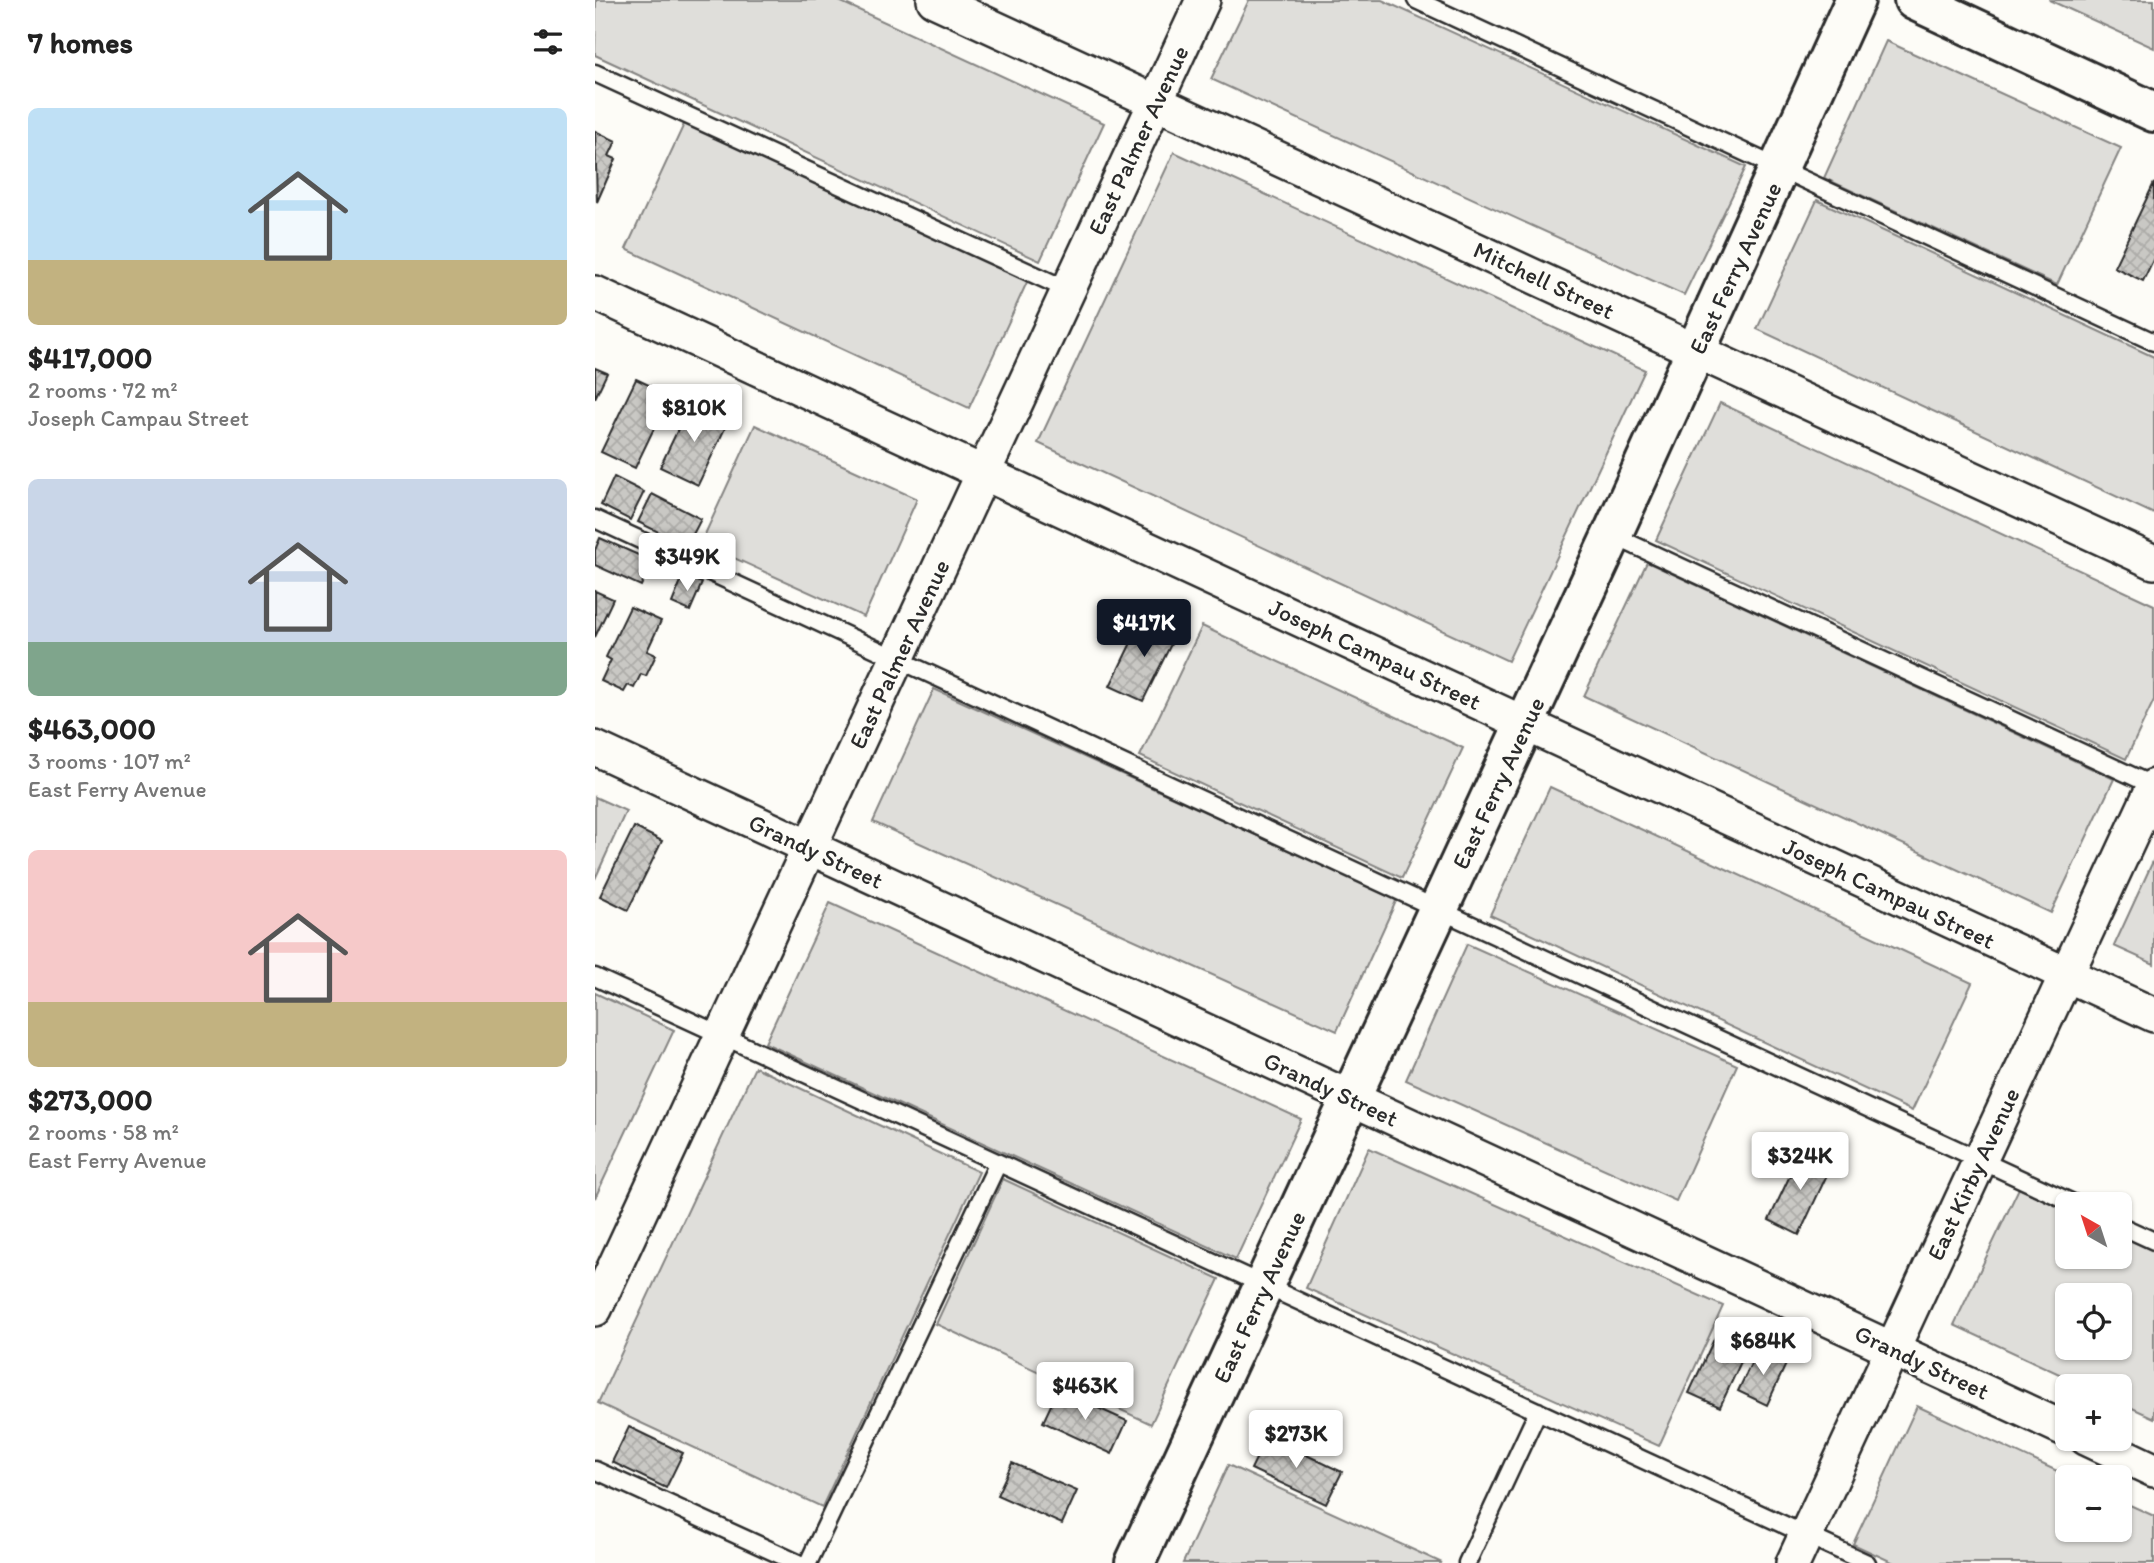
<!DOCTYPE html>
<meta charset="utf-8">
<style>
body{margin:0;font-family:Itim,sans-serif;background:#f2f2f2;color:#222;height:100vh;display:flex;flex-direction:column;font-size:26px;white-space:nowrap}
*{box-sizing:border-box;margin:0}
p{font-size:23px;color:#767676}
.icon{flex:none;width:38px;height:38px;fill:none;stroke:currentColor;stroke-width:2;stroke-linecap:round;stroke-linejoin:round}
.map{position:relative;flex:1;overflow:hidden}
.sheet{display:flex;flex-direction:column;background:#fff;width:595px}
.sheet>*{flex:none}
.needle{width:46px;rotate:321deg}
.controls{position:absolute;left:1460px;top:1192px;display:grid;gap:14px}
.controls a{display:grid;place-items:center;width:77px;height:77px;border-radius:10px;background:#fff;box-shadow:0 2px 5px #0004;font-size:35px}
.price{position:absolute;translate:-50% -60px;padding:0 16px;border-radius:7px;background:#fff;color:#222;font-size:23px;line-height:46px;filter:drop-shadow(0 2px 4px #0008)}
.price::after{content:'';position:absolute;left:50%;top:42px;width:21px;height:16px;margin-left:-10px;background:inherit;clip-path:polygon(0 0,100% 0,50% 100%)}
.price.on{background:#111827;color:#fff}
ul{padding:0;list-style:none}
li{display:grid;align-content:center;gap:14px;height:371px;padding:0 28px}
li span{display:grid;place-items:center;height:217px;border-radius:10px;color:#555}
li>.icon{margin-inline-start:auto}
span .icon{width:126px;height:126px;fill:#fffc;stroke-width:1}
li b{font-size:30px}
h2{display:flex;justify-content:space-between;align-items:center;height:84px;padding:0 28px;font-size:30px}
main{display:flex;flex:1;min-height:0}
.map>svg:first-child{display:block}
</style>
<main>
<section class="sheet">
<h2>7 homes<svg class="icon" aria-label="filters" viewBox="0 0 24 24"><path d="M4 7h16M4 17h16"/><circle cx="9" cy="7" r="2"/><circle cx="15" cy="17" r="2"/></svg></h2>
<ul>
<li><span style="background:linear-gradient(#bfe0f5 70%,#c2b280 0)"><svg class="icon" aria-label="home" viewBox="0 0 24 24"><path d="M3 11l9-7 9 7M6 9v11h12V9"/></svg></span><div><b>$417,000</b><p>2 rooms · 72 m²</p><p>Joseph Campau Street</p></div></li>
<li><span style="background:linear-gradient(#c9d6e8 75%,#7fa58c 0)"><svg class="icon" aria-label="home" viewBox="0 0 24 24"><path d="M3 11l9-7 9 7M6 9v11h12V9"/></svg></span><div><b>$463,000</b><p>3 rooms · 107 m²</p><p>East Ferry Avenue</p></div></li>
<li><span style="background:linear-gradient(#f6c9c9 70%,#c2b280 0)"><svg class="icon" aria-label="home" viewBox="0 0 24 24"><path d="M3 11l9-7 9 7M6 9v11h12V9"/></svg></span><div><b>$273,000</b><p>2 rooms · 58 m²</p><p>East Ferry Avenue</p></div></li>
</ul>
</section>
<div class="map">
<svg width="1559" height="1563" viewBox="0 0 1559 1563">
<defs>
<pattern id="building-cross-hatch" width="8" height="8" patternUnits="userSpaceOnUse" patternTransform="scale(1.75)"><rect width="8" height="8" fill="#c9c8c4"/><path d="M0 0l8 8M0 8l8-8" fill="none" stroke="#adaca9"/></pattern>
</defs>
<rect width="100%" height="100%" fill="#fdfcf7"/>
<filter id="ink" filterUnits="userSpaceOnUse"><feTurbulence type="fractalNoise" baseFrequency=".0143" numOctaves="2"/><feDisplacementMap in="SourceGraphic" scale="14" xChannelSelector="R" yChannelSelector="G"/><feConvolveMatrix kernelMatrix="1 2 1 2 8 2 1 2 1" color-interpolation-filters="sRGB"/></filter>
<g filter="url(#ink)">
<!-- grass -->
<path fill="#dfdeda" stroke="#858482" stroke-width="2" fill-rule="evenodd" d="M1,0h241l267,123 -64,138 -445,-206z
M654,0h133l364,167 -62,128 -473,-216z
M1454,0h105v48z
M1291,41l235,107 -64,137 -233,-107z
M90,122l343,158 -59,128 -343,-159z
M579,152l471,218 -137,291 -470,-218z
M1222,200l337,157v157l-397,-185z
M1125,403l434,202v95l-28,59 -470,-219z
M160,425l162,74 -53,118 -163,-74z
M1052,562l467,217 -63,134 -467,-217z
M607,626l261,122 -61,130 -262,-122z
M339,689l463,210 -60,132 -464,-209z
M955,787l422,196 -60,128 -422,-196z
M0,797l31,14 -31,68z
M1559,859v105l-40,-18z
M235,903l471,216 -65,140 -471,-216z
M872,944l270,121 -61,136 -270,-121z
M0,993l79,37 -79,168z
M160,1067l224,105 -157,335 -224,-104z
M774,1148l354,158 -64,140 -353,-158z
M408,1179l216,100 -68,145 -215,-100z
M1424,1188l48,22v46h52v-21l35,16v167l-35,-16v-16h-34l-131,-61zM1472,1295h52v53h-52z
M1322,1406l153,71h-3v53h52v-30l35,16v47h-260l-41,-19z
M633,1465l214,98h-259z"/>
<!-- building -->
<path fill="url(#building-cross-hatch)" stroke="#2b2b2b" stroke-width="2" d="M0,131l21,10 -7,15 7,3 -19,43z
M1559,183v75l-11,23 -29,-14z
M0,368l12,5 -12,25z
M41,379l34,16 -35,73 -34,-16z
M95,404l38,18 -30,63 -38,-18z
M19,477l30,15 -14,28 -29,-15z
M57,494l49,25 -14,27 -49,-24z
M5,538l52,23 -11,25 -46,-21v-15z
M88,576l19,7 -12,28 -18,-8z
M0,591l18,8 -18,38z
M35,607l31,14 -14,30 9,4 -10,21 -5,-2 -7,14 -6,-3 -4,7 -23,-11 10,-21 -5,-3z
M549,616l33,16 -34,69 -33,-15z
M39,827l28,14 -34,69 -28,-14z
M1207,1150l30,14 -33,71 -30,-15z
M1126,1324l31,14 -32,69 -31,-14z
M1163,1349l29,13 -20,43 -29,-14z
M463,1390l69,31 -15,33 -69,-32z
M34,1427l54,26 -17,35 -54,-26z
M672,1436l75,36 -16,32 -75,-35z
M417,1463l65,28 -15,33 -65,-29z"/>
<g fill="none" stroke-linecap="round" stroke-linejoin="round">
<!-- service casing -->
<g stroke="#2b2b2b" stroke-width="21">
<path id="service" d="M821,0l738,342
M0,73l473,217
M0,519l1480,685
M1017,535l542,251
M0,977l1272,586
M1524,1225l35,16
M0,1470l203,93
M213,1563l190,-400
M872,1563l71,-152"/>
</g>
<!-- minor casing -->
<g stroke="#2b2b2b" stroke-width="38">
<path id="minor" d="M339,0l1220,562
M0,293l1559,722
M0,748l1472,682
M0,1309l608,-1309
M1491,1438l68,32
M1198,1563l361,-777"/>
</g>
<!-- tertiary casing -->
<g stroke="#2b2b2b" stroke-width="44">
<path id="tertiary" d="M1319,0l240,112
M540,1563l477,-1028 243,-535"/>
</g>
<!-- service -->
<use href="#service" stroke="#fdfcf7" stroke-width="16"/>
<!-- minor -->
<use href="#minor" stroke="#fdfcf7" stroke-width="33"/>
<!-- tertiary -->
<use href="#tertiary" stroke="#fdfcf7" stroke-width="38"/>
</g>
</g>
<g text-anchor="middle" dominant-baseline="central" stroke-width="5" stroke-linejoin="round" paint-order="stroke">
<!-- street labels -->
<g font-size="24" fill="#2b2b2b" stroke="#fdfcf7">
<text transform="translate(543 140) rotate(-65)">East Palmer Avenue</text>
<text transform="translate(1140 268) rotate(-65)">East Ferry Avenue</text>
<text transform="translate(949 280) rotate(25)">Mitchell Street</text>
<text transform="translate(304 654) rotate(-65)">East Palmer Avenue</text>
<text transform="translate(780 654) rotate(25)">Joseph Campau Street</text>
<text transform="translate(903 783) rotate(-65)">East Ferry Avenue</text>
<text transform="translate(221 851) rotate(25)">Grandy Street</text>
<text transform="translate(1294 893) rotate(25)">Joseph Campau Street</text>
<text transform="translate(736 1089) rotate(25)">Grandy Street</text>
<text transform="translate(1378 1174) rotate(-65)">East Kirby Avenue</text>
<text transform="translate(664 1297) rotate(-65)">East Ferry Avenue</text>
<text transform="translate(1327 1362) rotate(25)">Grandy Street</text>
</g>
</g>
</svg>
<div class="controls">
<a><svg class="needle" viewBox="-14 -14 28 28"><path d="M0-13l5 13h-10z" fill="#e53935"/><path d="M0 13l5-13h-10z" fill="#767676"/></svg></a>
<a><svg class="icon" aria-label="locate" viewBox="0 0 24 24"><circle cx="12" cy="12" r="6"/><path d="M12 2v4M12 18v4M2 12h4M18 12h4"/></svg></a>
<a>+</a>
<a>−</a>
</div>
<b class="price" style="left:99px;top:444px">$810K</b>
<b class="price" style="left:92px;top:593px">$349K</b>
<b class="price on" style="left:549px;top:659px">$417K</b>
<b class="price" style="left:1205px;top:1192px">$324K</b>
<b class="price" style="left:1168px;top:1377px">$684K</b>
<b class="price" style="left:490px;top:1422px">$463K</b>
<b class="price" style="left:701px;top:1470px">$273K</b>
</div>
</main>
